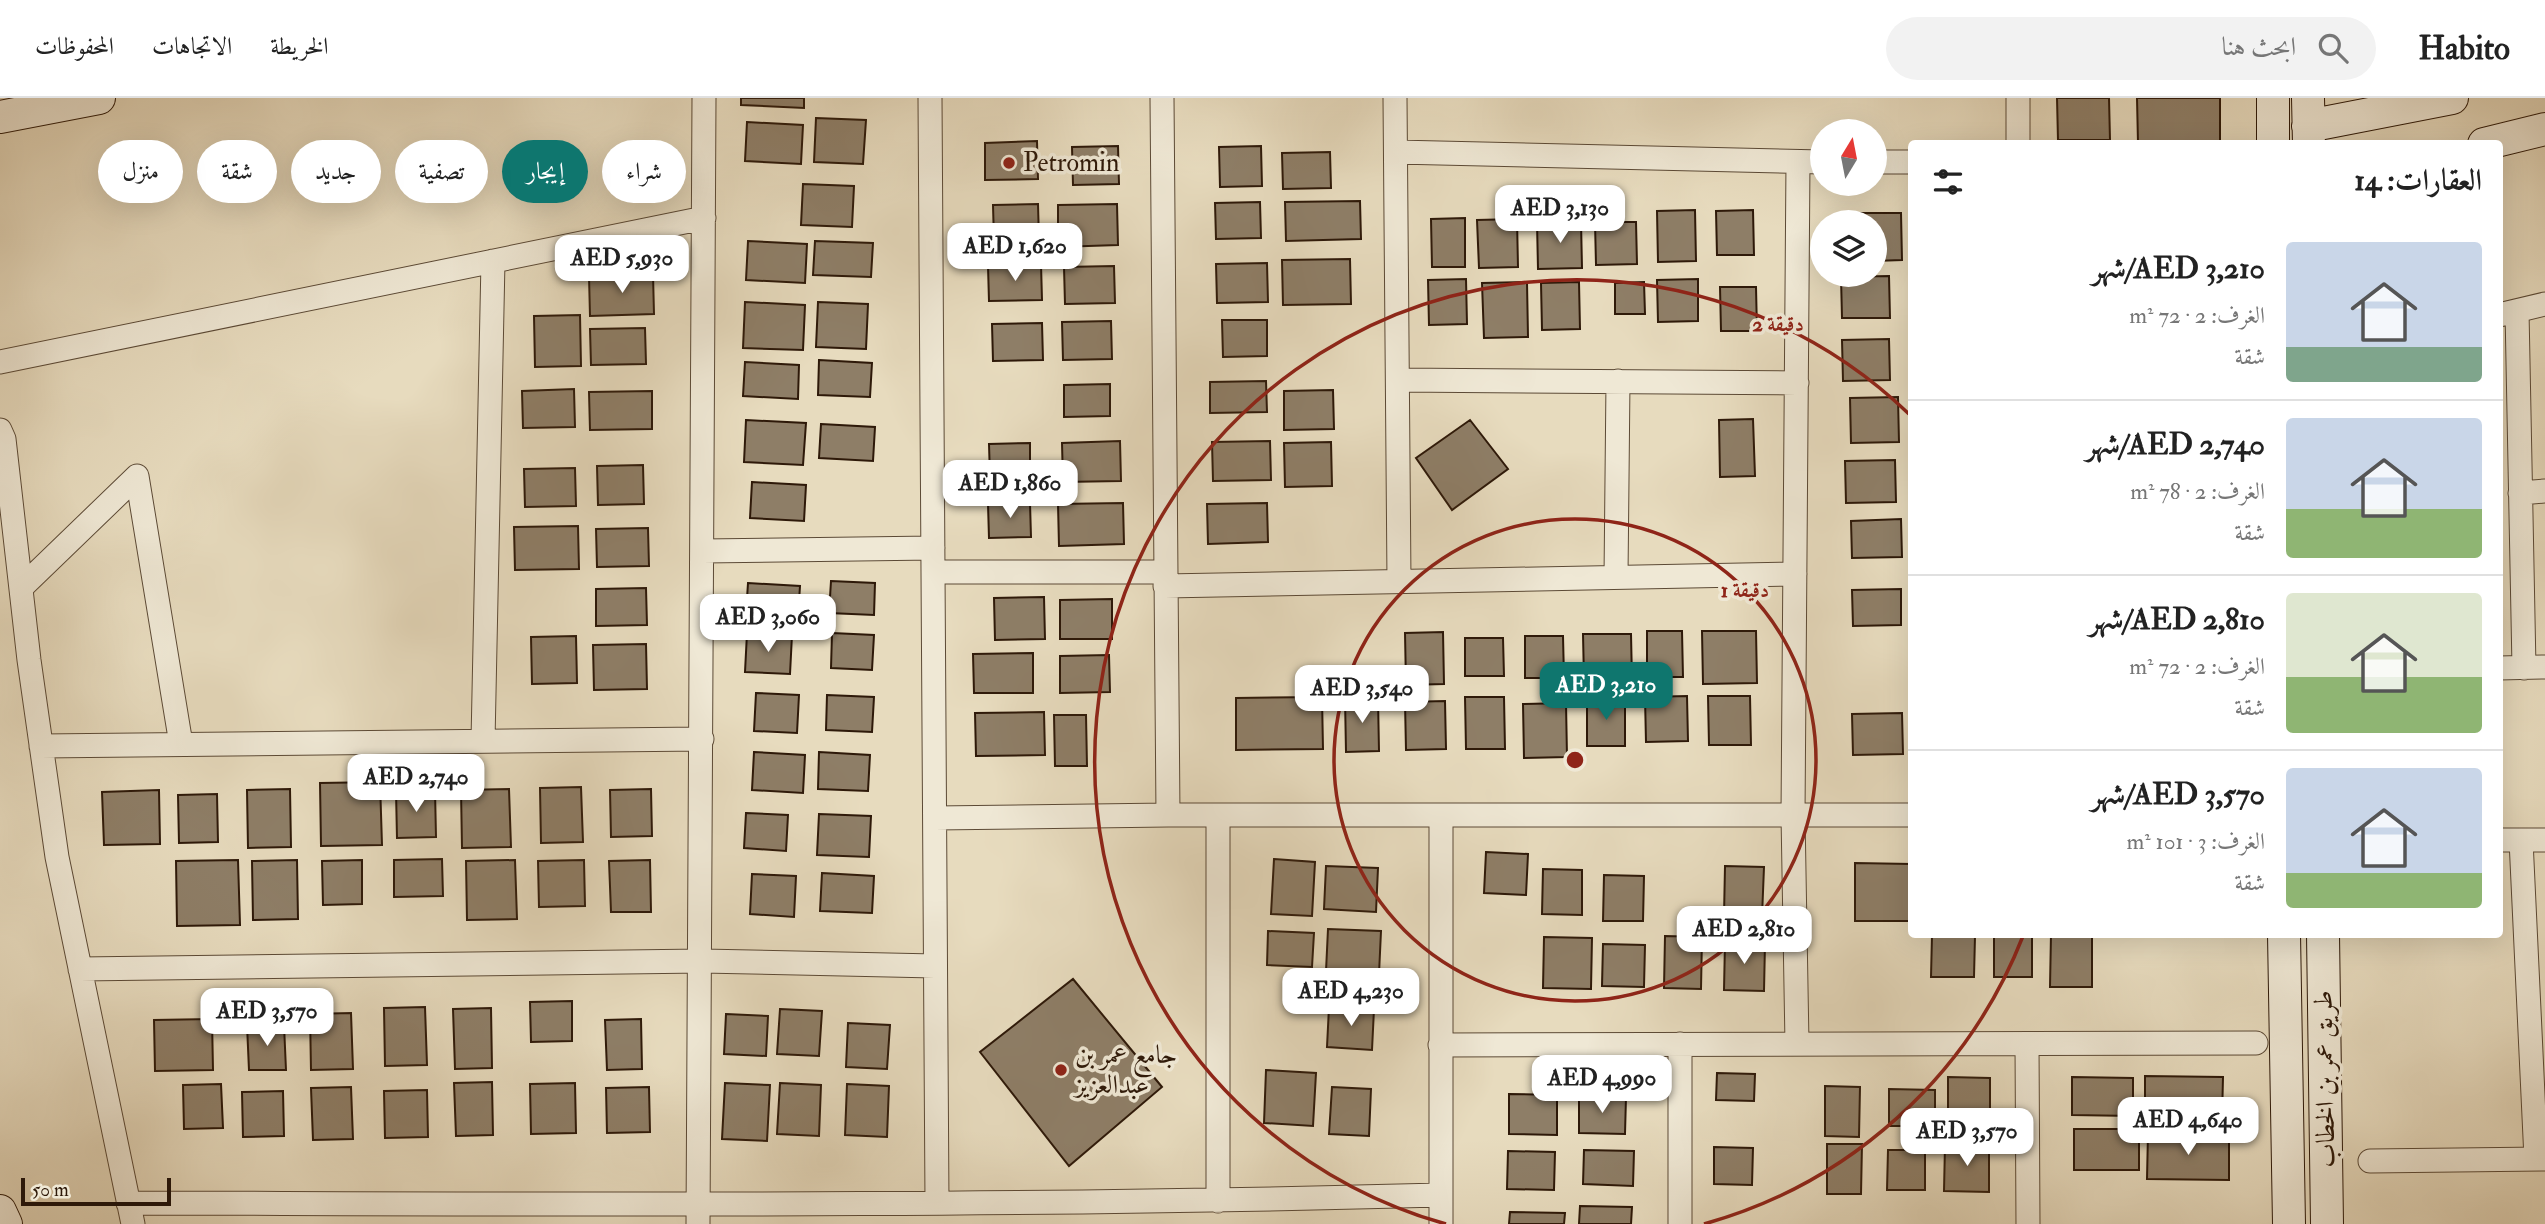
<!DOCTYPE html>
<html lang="ar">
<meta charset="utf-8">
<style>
body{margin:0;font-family:"IM FELL Double Pica",Amiri,serif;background:#f2f2f2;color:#222;direction:rtl;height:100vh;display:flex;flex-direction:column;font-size:26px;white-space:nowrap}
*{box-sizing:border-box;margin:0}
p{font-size:23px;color:#767676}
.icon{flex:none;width:38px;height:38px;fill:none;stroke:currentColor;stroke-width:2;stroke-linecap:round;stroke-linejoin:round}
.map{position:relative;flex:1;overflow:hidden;direction:ltr}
.side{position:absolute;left:1908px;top:42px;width:595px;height:798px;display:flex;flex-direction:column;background:#fff;border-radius:7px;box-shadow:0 7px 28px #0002;direction:rtl}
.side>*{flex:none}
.hud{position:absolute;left:21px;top:42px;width:665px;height:63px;direction:rtl;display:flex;gap:14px}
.needle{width:46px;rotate:10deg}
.buttons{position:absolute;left:1810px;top:21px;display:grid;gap:14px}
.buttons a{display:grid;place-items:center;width:77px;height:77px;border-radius:50%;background:#fff;box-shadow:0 7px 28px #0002;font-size:35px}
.scale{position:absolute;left:21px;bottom:18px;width:150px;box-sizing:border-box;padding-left:7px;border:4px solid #2e1909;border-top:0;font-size:19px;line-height:24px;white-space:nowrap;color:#2e1909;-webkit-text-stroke:5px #efe8d5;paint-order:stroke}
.price{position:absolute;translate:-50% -60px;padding:0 16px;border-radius:14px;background:#fff;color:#222;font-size:23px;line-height:46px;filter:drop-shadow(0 2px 4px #0008)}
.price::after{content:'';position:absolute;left:50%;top:42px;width:21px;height:16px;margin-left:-10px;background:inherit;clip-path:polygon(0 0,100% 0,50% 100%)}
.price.on{background:#0f766e;color:#fff}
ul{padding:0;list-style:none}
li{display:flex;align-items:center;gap:21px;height:175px;padding:0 21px}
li+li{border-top:2px solid #e0e0e0}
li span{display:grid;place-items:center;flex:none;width:196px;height:140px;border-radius:7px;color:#555}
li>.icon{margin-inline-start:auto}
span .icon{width:84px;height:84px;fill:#fffc;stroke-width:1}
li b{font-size:30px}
h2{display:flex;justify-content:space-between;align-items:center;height:84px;padding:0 21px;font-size:30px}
.chip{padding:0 24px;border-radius:32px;background:#fff;box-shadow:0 7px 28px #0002;font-size:24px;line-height:63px}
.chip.on{background:#0f766e;color:#fff}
header{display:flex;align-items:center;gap:42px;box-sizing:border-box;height:98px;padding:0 35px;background:#fff;border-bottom:2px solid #e0e0e0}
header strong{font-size:33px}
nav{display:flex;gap:38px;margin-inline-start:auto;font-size:24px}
.search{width:490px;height:63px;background:#f2f2f2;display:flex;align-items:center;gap:18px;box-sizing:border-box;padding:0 24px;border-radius:38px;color:#767676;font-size:26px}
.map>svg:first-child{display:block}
</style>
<header>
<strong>Habito</strong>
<div class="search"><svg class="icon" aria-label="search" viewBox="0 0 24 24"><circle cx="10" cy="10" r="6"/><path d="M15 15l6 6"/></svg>ابحث هنا</div>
<nav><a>الخريطة</a><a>الاتجاهات</a><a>المحفوظات</a></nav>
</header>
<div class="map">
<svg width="2545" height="1126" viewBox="0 0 2545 1126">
<rect width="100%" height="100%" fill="#e7dbbe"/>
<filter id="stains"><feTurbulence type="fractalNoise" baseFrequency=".00286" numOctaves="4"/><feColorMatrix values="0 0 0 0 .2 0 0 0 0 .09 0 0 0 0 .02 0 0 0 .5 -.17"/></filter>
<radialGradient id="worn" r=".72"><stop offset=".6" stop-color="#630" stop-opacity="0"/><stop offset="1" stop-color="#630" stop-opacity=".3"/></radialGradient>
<!-- building -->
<path fill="#8e7e67" stroke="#2e1909" stroke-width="2" d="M741,0h63v10l-63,-3z
M2057,0h52l1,42h-52z
M2137,0h83v44l-82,1z
M816,20l50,2 -3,44 -49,-2z
M747,24l56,3 -2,39 -56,-3z
M1037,43l1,38 -53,1v-37z
M1118,48l1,38 -46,1 -1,-38z
M1261,48l1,40 -42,1 -1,-40z
M1330,54l1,36 -48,1 -1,-36z
M803,86l51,2 -2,41 -51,-2z
M1360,103l1,38 -75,2 -1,-39z
M1260,104l1,36 -45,1 -1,-36z
M1038,106l1,36 -45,1 -1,-36z
M1117,106l1,41 -60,2v-42z
M1695,112l1,51 -38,1 -1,-51z
M1753,112l1,45h-37l-1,-44z
M1858,115h43l1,47 -28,1v-39h-16z
M1465,120v49h-33l-1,-48z
M1517,121l1,48 -39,1 -2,-48z
M1581,123l1,47 -44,1 -1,-47z
M1595,124h41l1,42 -41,1z
M748,143l59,3 -2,39 -59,-3z
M815,143l58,2 -2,34 -58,-2z
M1350,161l1,45 -68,1 -1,-45z
M1267,165l1,39 -51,1 -1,-39z
M1041,166l1,36 -53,1 -1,-35z
M1114,168l1,37 -50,1 -1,-37z
M653,176l1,40 -64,2 -1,-40z
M1889,178l1,42h-48l-1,-41z
M1466,181l1,45 -38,1 -1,-45z
M1698,181v42l-40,1 -1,-42z
M1527,184l1,55 -44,1 -2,-55z
M1579,184l1,47 -38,1 -1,-47z
M1644,184l1,32h-30v-31z
M1720,189h36l1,44h-36z
M745,204l60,3 -2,45 -60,-2z
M818,204l50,2 -2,45 -50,-2z
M580,217l1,51 -46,1 -1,-51z
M1222,222h45v36l-44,1z
M1111,223l1,38 -49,1 -1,-38z
M1042,225l1,37 -50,1 -1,-37z
M645,230l1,36 -55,1 -1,-36z
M1889,241l1,41 -47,1 -1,-41z
M819,262l53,3 -2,34 -52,-2z
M745,264l54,3 -1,34 -55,-3z
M1266,283l1,31 -57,1v-31z
M1110,286v32l-46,1v-32z
M574,291l1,38 -52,1 -1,-37z
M1333,292l1,39 -50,1v-39z
M652,293v38l-62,1 -1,-38z
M1898,299l1,45 -48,1 -1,-45z
M1753,321l2,57 -35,1 -1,-57z
M746,322l60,3 -3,42 -59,-3z
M1470,322l38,49 -56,41 -36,-52z
M821,326l54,3 -2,34 -54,-3z
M1120,343l1,40 -58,1 -1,-39z
M1270,343l1,39 -58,1 -1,-39z
M1331,344l1,44 -47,1 -1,-44z
M1030,345v33l-40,1 -1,-33z
M1895,362l1,42 -50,1 -1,-42z
M643,367l1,39 -46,1 -1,-39z
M575,370l1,38 -51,1 -1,-38z
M752,384l54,3 -2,36 -54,-3z
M1030,405l1,34 -42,1 -1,-34z
M1123,405l1,41 -65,2 -1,-42z
M1267,405l1,39 -60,2 -1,-40z
M1901,421l1,38 -50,1 -1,-37z
M578,428l1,43 -64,1 -1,-43z
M648,430l1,38 -52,1 -1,-38z
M831,483l44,2 -1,32 -45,-2z
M748,485l52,3 -2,31 -52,-3z
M646,490l1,37 -51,1v-37z
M1901,491v36l-48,1 -1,-36z
M1044,499l1,42 -50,1 -1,-42z
M1112,501v40h-52v-39z
M1647,533h35l1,46h-36z
M1702,533h54l1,52 -54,1z
M1443,534l1,52 -38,1 -1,-52z
M747,535l45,2 -2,39 -45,-2z
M832,535l42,2 -2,35 -41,-2z
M1583,536h48l1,46h-48z
M576,538l1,47 -45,1 -1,-47z
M1525,538h38l1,42h-39z
M1465,540h38l1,38h-39z
M646,546l1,45 -53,1 -1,-45z
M1033,555v40h-59l-1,-39z
M1109,557l1,37 -50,1v-37z
M756,595l43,2 -2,38 -43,-2z
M827,597l47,2 -2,35 -46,-2z
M1687,598l1,45 -42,1 -1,-45z
M1708,598h42l1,49h-42z
M1322,599l1,52 -87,1v-52z
M1465,599h39l1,52h-39z
M1587,599h38v49h-38z
M1345,600h33l1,53 -33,1z
M1445,603l1,48 -40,1 -1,-48z
M1566,605l1,54 -43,1 -1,-54z
M1044,614l1,43 -69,1 -1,-43z
M1902,615l1,41 -50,1 -1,-41z
M1054,617h32l1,51h-32z
M754,654l51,3 -2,38 -51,-3z
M819,654l51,3 -2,36 -50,-2z
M380,684l2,63 -61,1 -1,-63z
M581,689l2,55 -42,1 -1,-55z
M290,691l1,58 -43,1 -1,-58z
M509,691l2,58 -49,1 -1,-58z
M651,691l1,47 -41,1 -1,-47z
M159,692l1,54 -56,1 -2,-53z
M435,692l1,47 -39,1 -1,-47z
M217,696l1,48 -39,1 -1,-48z
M746,715l42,2 -2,36 -42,-3z
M819,716l52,2 -2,41 -52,-2z
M1486,754l42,2 -2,41 -42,-2z
M442,761l1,37 -49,1v-37z
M1274,761l41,3 -3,54 -41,-2z
M238,762l2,65 -63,1 -1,-65z
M297,762l1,59 -45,1 -1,-59z
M362,762v44l-39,1 -1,-44z
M515,762l2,59 -50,1 -1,-59z
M584,762l1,46 -46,1 -1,-46z
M650,762l1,52h-40l-2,-51z
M1855,765l56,1v57h-56z
M1326,768l52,2 -2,44 -52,-3z
M1725,768l39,1 -2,50 -38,-1z
M1543,771l39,1v45l-40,-1z
M822,775l52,3 -2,37 -52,-2z
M752,776l44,2 -2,41 -44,-3z
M1604,777l40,1 -1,45h-40z
M1328,831l53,2 -2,43 -53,-3z
M1268,833l46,2 -2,34 -45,-2z
M2051,836h41v53h-42z
M1932,837l43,1 -1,41h-43z
M1665,838l37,1 -1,52 -37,-1z
M1994,838h38v41h-38z
M1544,839l48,1 -1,51 -48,-1z
M1725,844l40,1 -1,48 -40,-1z
M1603,846l42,1 -1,42 -42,-1z
M1073,881l89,108 -93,79 -89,-114z
M572,903v40l-41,1 -1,-40z
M425,909l2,58 -42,1 -1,-58z
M1329,909l45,2 -2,41 -45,-3z
M491,910l1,60 -37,1 -2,-60z
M780,911l42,2 -3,45 -42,-2z
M351,915l2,56 -42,1 -1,-56z
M726,916l42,2 -2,40 -42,-2z
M212,921l1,51 -58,1 -1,-51z
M641,921l1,50 -35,1 -2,-50z
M848,925l42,2 -3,44 -41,-2z
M247,927h37l2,45h-37z
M1266,972l50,3 -3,53 -49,-3z
M1717,975l38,1 -1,27 -38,-1z
M2145,978l78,1 -1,42 -77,-1z
M1948,979l42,1v44l-42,-1z
M2072,979l61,1v38l-61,-1z
M492,984l1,53 -37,1 -2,-53z
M575,985l1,50 -45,1 -1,-50z
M725,985l45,2 -3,56 -45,-2z
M780,985l41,2 -2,51 -42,-2z
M221,986l2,44 -39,1 -1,-44z
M847,986l42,2 -2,51 -42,-2z
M1825,988l35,1 -1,50 -34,-1z
M351,989l2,52 -40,1 -2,-52z
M649,989l1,45 -43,1 -1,-45z
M1332,989l39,2 -2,47 -40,-2z
M1889,991l46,1v36h-46z
M427,992l1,47 -43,1 -1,-47z
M283,993l1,45 -41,1 -1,-45z
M1509,996l48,1v40l-48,-1z
M1579,998l47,1 -1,37 -46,-1z
M2074,1031h65v41h-65z
M2148,1035l81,1v46l-82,-1z
M1827,1046h35l-1,50h-34z
M1945,1047h44v47l-45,-1z
M1714,1049l39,1 -1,37 -38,-1z
M1584,1052l50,1 -1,35 -50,-2z
M1888,1052h37v40h-38z
M1508,1053l47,1 -1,38 -47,-1z
M1580,1108l52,1 -1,17h-52z
M1510,1114l55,1 -1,11h-55z"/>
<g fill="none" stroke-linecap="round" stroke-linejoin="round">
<!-- street casing -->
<g stroke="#5c4a36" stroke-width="25">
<path id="street" d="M930,0l7,1105
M1162,0l6,717
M1395,0l4,483
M2018,0v46
M1396,54l426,10
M1874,64h37
M2517,213l7,357
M2499,217l46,-11
M0,264l704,-144
M1398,282l399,3
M0,332l4,9 25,221 28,197 76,367
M2520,395l25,-2
M703,453l230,-3
M933,474h232
M1616,479l2,-196
M1165,488l630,-12
M21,490l116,-112 44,268
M2499,570l46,-1
M483,643l10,-480
M41,648l661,-7
M1441,717v409
M935,720l233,-3h743
M2499,742h46
M2521,742l15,319
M80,871l622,-8 233,5
M1797,946l-4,-229 5,-653
M2027,946l1,180
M1440,947l816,-2
M2370,1063l175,-2
M1218,1103v-386
M128,1105c438,1 875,4 1312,-8
M698,1126l6,-1126
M1680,1126v-180"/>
</g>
<!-- secondary casing -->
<g stroke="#2e1909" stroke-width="34">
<path id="secondary" d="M2273,0v46
M2308,0l1,46
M0,19l99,-19
M2308,28l144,-28
M2484,46l61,-15
M2284,836l5,290
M2323,836l4,290
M0,1113l6,13"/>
</g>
<!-- street -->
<use href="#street" stroke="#efe8d5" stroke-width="23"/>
<!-- secondary -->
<use href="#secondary" stroke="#efe8d5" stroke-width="32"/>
</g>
<!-- distance rings -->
<g fill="none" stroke="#8f2418" stroke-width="3.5">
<circle cx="1575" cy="662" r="241"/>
<path d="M2023 838A481 481 0 0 1 1704 1126M1446 1126A481 481 0 1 1 1909 316"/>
</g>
<!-- markers -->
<g fill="#8f2418" stroke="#efe8d5" stroke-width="2.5">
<circle cx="1009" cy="65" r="7"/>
<circle cx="1061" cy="972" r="7"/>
</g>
<g text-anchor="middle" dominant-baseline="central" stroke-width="7" stroke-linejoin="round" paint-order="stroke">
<!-- poi labels -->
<g font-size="26" fill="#2e1909" stroke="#efe8d5" text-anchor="start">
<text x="1023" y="65">Petromin</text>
<text x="1075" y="957">جامع عمر بن<tspan x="1075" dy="30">عبدالعزيز</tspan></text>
</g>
<!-- street labels -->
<g font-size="26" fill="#2e1909" stroke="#efe8d5">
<text transform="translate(2325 981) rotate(-91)">طريق عمر بن الخطاب</text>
</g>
</g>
<circle cx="1575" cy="662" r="10" fill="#8f2418" stroke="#efe8d5" stroke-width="3.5"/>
<g font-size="21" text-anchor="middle" font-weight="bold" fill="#8f2418" stroke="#efe8d5" stroke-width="7" stroke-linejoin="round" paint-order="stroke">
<text x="1778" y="233">2 دقيقة</text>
<text x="1745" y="499">1 دقيقة</text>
</g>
<rect width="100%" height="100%" filter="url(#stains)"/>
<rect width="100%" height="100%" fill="url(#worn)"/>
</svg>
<div class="buttons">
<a><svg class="needle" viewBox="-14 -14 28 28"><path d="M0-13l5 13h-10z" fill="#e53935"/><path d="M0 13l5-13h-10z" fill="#767676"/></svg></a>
<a><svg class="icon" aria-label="layers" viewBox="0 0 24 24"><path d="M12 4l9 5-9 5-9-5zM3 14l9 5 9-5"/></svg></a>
</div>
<div class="scale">50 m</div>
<b class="price" style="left:1560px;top:147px">AED 3,130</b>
<b class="price" style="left:1015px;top:185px">AED 1,620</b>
<b class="price" style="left:622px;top:197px">AED 5,930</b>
<b class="price" style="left:1010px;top:422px">AED 1,860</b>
<b class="price" style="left:768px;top:556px">AED 3,060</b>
<b class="price on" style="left:1606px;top:624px">AED 3,210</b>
<b class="price" style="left:1362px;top:627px">AED 3,540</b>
<b class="price" style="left:416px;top:716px">AED 2,740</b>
<b class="price" style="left:1744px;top:868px">AED 2,810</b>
<b class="price" style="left:1351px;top:930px">AED 4,230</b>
<b class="price" style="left:267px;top:950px">AED 3,570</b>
<b class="price" style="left:1602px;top:1017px">AED 4,990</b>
<b class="price" style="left:2188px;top:1059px">AED 4,640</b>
<b class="price" style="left:1967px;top:1070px">AED 3,570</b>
<div class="hud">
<a class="chip">شراء</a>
<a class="chip on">إيجار</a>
<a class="chip">تصفية</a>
<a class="chip">جديد</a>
<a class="chip">شقة</a>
<a class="chip">منزل</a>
</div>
<section class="side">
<h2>العقارات: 14<svg class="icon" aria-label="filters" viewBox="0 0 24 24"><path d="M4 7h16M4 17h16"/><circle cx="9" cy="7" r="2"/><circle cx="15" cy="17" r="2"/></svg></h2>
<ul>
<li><span style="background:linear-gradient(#c9d6e8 75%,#7fa58c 0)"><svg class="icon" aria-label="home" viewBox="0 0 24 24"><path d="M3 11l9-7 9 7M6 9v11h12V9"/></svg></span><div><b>AED 3,210/شهر</b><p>الغرف: 2 · 72 m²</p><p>شقة</p></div></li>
<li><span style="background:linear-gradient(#c9d6e8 65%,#8fb573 0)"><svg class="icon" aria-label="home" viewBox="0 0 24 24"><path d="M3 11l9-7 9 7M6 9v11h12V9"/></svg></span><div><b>AED 2,740/شهر</b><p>الغرف: 2 · 78 m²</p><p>شقة</p></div></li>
<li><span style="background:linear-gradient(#dfe7d0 60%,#8fb573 0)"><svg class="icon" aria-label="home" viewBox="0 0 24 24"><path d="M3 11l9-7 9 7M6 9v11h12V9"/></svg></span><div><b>AED 2,810/شهر</b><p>الغرف: 2 · 72 m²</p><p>شقة</p></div></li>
<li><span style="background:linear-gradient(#c9d6e8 75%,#8fb573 0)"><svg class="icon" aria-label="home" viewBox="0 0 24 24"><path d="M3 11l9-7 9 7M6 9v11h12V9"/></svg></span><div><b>AED 3,570/شهر</b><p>الغرف: 3 · 101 m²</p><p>شقة</p></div></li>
</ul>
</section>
</div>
